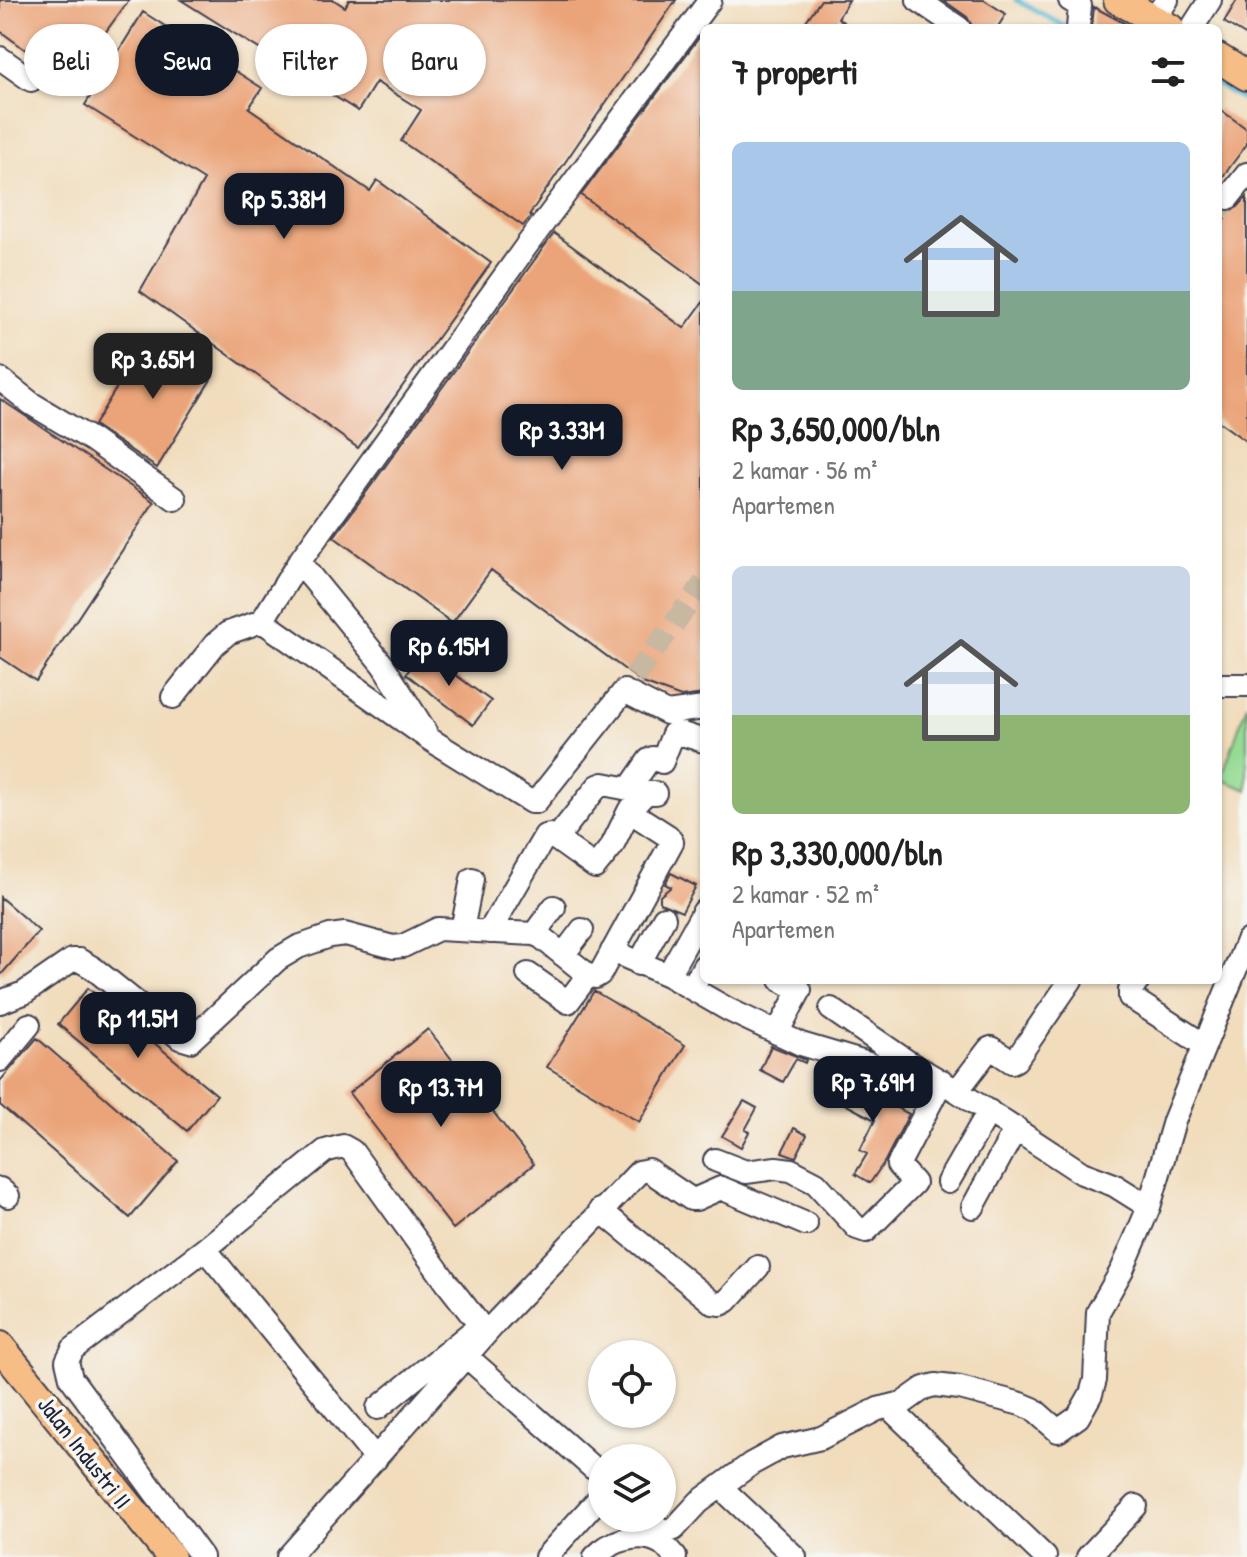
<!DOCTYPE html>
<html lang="id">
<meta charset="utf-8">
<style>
body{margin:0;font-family:"Patrick Hand",sans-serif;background:#f2f2f2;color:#222;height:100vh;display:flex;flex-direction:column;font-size:30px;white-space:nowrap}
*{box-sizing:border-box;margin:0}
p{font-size:26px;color:#767676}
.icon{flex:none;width:44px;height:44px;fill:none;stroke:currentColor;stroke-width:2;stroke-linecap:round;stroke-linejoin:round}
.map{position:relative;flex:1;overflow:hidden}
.panel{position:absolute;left:700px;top:24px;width:522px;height:960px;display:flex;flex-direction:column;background:#fff;border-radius:12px;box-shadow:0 2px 6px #0004}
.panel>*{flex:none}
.top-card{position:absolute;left:24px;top:24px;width:556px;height:72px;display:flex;gap:16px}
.fabs{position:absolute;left:588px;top:1340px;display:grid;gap:16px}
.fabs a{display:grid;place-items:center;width:88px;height:88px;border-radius:50%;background:#fff;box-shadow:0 2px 6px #0004;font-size:40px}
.price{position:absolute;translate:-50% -68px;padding:0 18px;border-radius:16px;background:#111827;color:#fff;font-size:26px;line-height:52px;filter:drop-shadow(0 2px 4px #0008)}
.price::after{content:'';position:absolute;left:50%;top:48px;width:24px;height:18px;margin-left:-12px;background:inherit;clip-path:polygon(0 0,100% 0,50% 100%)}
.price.on{background:#222;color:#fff}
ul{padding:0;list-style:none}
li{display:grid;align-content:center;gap:16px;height:424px;padding:0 32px}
li span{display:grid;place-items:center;height:248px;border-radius:12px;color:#555}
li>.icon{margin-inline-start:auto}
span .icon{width:144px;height:144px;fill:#fffc;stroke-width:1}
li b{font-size:34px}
h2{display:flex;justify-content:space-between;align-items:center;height:96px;padding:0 32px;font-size:34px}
.chip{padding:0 28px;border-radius:36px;background:#fff;box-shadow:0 2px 6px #0004;font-size:28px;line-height:72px}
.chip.on{background:#111827;color:#fff}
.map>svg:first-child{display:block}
</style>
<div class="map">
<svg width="1247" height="1557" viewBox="0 0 1247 1557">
<rect width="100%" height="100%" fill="#f6f6f2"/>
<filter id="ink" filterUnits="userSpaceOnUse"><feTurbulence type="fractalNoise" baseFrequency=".0125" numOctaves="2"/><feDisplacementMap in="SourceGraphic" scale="16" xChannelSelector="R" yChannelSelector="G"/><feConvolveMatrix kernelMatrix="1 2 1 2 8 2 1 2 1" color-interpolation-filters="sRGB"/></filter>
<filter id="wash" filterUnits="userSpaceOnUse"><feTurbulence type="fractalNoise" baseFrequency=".006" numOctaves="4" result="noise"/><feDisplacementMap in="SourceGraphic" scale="32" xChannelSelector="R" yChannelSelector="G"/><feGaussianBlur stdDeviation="1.8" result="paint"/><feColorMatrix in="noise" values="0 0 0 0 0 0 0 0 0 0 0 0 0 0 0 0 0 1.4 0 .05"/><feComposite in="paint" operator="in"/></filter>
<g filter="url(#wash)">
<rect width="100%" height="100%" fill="#f1dcbb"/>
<!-- green -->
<path fill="#96db94" stroke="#5c7e68" stroke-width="2" d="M1247,704v86l-26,-11z"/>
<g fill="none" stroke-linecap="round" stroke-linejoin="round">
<!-- stream -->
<path stroke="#50b3cf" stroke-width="5" d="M1016,0l52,28
M1218,85l29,17"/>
</g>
<g id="blocks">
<!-- building -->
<path fill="#eba479" d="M0,0h129l-60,82 -69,-51z
M181,0h153l11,7 4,-7h327l-147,215 2,1 -8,10 -122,-85 20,-31 -45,-28 -18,29z
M821,0h28l-11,18 13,10h-50z
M943,0h41l22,14 -9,14h-24l-6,-11z
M1237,0h10v36l-23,-14z
M1094,7l39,21h-36l-5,-2z
M143,12l119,76 -13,20 121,83 7,-11 114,83 -133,185 -218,-157 64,-111 -119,-75z
M704,31v254l-123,-90z
M1218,108l29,21v15l-29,39z
M1247,197v245l-29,-21v-193l12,-17 8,-4z
M554,233l130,95 20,-27v393l-23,3 -38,-14 -152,-113 -39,53 -118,-86z
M148,336l65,40 -56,92 -63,-43z
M0,399l154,103 -118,179 -36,-24z
M423,651l68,50 -18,24 -67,-51z
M671,873l25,13 -14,26 -22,-9v-7l11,-9 -6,-3z
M0,897l39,34 -39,45z
M88,988l129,107 -30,36 -129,-107z
M594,991l91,54 -46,77 -92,-55z
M428,1029l106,135 -81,65 -104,-136z
M37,1038l141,123 -48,57 -130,-113v-24z
M771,1046l35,14 -1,3 -9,-4 -13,23 -23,-12z
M851,1073l19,6 -6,12 45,23 -24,47 -15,22 -15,-9 12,-20 -7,-4 15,-30 -38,-20z
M744,1101l13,7 -12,22 4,2 -8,15 -19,-11z
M794,1128l13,7 -11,22 -14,-5z"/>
</g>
</g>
<g filter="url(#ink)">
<use href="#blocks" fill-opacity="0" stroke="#413e4e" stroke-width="2"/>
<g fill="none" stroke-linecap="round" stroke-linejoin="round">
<!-- minor-tunnel -->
<path stroke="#c8b7a1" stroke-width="22" stroke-dasharray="22 11" stroke-linecap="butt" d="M1218,212l10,-14
M634,677l70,-94"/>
<!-- minor casing -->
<g stroke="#413e4e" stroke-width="26">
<path id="minor" d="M918,0l41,28
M1070,0l10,6 -2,22
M1154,19l13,-19
M1192,28l18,-28
M0,58l31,22
M1228,198l19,-24
M0,379l32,25 60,36 83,59
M299,562l84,103 42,66
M262,621l169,119 100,62h5l88,-111 43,22 37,-5
M1218,685h29
M173,697l42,-53 13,-11 34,-12 37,-59 228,-317 183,-245
M556,839l39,28 17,-21 17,-35 17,-18h9
M462,930l10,-51
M489,932l56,-96 5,-1 6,4 42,-53 5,-2 26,5 20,-29 4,-2 9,4 11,-28 6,-1 25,8
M534,934l20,-27
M612,951l56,24 61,35 72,34 78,23 29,-5 49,29 125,82 32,12 35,22
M563,955l19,-25
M639,964l25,-46
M528,974l40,28 20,-27
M668,975l36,-64
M1139,980l-9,10v7l74,48
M692,988l12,-22
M0,1002l24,-9 48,-33h7l14,8 87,70 10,3 88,-82 20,-12 32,-11 15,-2 48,13 10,-1 35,-17 96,5 7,3 47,38 7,2 5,-3 72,-132 -4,-6 -39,-25
M831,1009l77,53
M777,1033l23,-43 -19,-10
M0,1060l29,-35
M957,1091l32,-42 2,-1 21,14 4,-2 55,-80
M715,1160l31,12 30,-4 15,2 25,13 41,45 9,3 48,-48 -16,-18 44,-84
M948,1182l41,-71
M0,1189l8,7
M973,1207l43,-79
M600,1210l113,93 8,1 6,-3 31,-34
M466,1356l127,112
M378,1408l101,-82
M895,1413l150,144
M376,1459l-171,-210 120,-98 18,-5 9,5 95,132 39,50
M730,1496l65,61
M644,1518l17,11 7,2 6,-2 25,-27 52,-38 31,-17 39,-9 57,-29 25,-6 21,-15 11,-3 25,3 61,16 12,5 25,22 20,-14 13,-23 4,-14 3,-68 24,-42 27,-63 25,-86 73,-180
M202,1557l-131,-179 -4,-17 6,-12 132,-100
M288,1557l210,-237 141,-148 9,-2 43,29h5l25,-11 85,36
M546,1557l56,-62
M595,1557c15,-16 45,-27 66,-14 5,3 10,10 14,14
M1088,1557l48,-51"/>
</g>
<!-- major casing -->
<g stroke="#413e4e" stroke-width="32">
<path id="major" d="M1118,0l52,28
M1218,58l29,18
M0,1346l171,211"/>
</g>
<!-- minor -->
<use href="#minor" stroke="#fff" stroke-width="22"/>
<!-- major -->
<use href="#major" stroke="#f6be86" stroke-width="28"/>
</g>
</g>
<g text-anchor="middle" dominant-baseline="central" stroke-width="7" stroke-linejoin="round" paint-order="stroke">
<!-- street labels -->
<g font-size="24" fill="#22223b" stroke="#f6f6f2">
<text transform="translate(85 1452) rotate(52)">Jalan Industri II</text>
</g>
</g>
</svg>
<div class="fabs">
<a><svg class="icon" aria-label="locate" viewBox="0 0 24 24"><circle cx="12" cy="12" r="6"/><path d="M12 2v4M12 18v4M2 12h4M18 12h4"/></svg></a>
<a><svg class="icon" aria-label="layers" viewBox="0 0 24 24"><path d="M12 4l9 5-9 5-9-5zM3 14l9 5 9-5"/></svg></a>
</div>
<b class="price" style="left:284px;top:241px">Rp 5.38M</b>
<b class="price on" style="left:153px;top:401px">Rp 3.65M</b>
<b class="price" style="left:562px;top:472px">Rp 3.33M</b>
<b class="price" style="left:449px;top:688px">Rp 6.15M</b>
<b class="price" style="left:138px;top:1060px">Rp 11.5M</b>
<b class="price" style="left:873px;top:1124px">Rp 7.69M</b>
<b class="price" style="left:441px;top:1129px">Rp 13.7M</b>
<div class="top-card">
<a class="chip">Beli</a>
<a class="chip on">Sewa</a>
<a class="chip">Filter</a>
<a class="chip">Baru</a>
</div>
<section class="panel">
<h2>7 properti<svg class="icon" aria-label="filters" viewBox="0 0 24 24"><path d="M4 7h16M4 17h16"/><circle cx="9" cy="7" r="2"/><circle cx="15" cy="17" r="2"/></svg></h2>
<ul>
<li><span style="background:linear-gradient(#a9c7e8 60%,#7fa58c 0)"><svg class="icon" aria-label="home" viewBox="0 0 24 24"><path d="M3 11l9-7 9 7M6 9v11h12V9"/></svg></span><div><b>Rp 3,650,000/bln</b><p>2 kamar · 56 m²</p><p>Apartemen</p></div></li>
<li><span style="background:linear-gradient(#c9d6e8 60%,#8fb573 0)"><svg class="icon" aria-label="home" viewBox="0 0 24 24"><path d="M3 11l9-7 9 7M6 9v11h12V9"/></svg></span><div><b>Rp 3,330,000/bln</b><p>2 kamar · 52 m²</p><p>Apartemen</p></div></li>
</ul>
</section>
</div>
